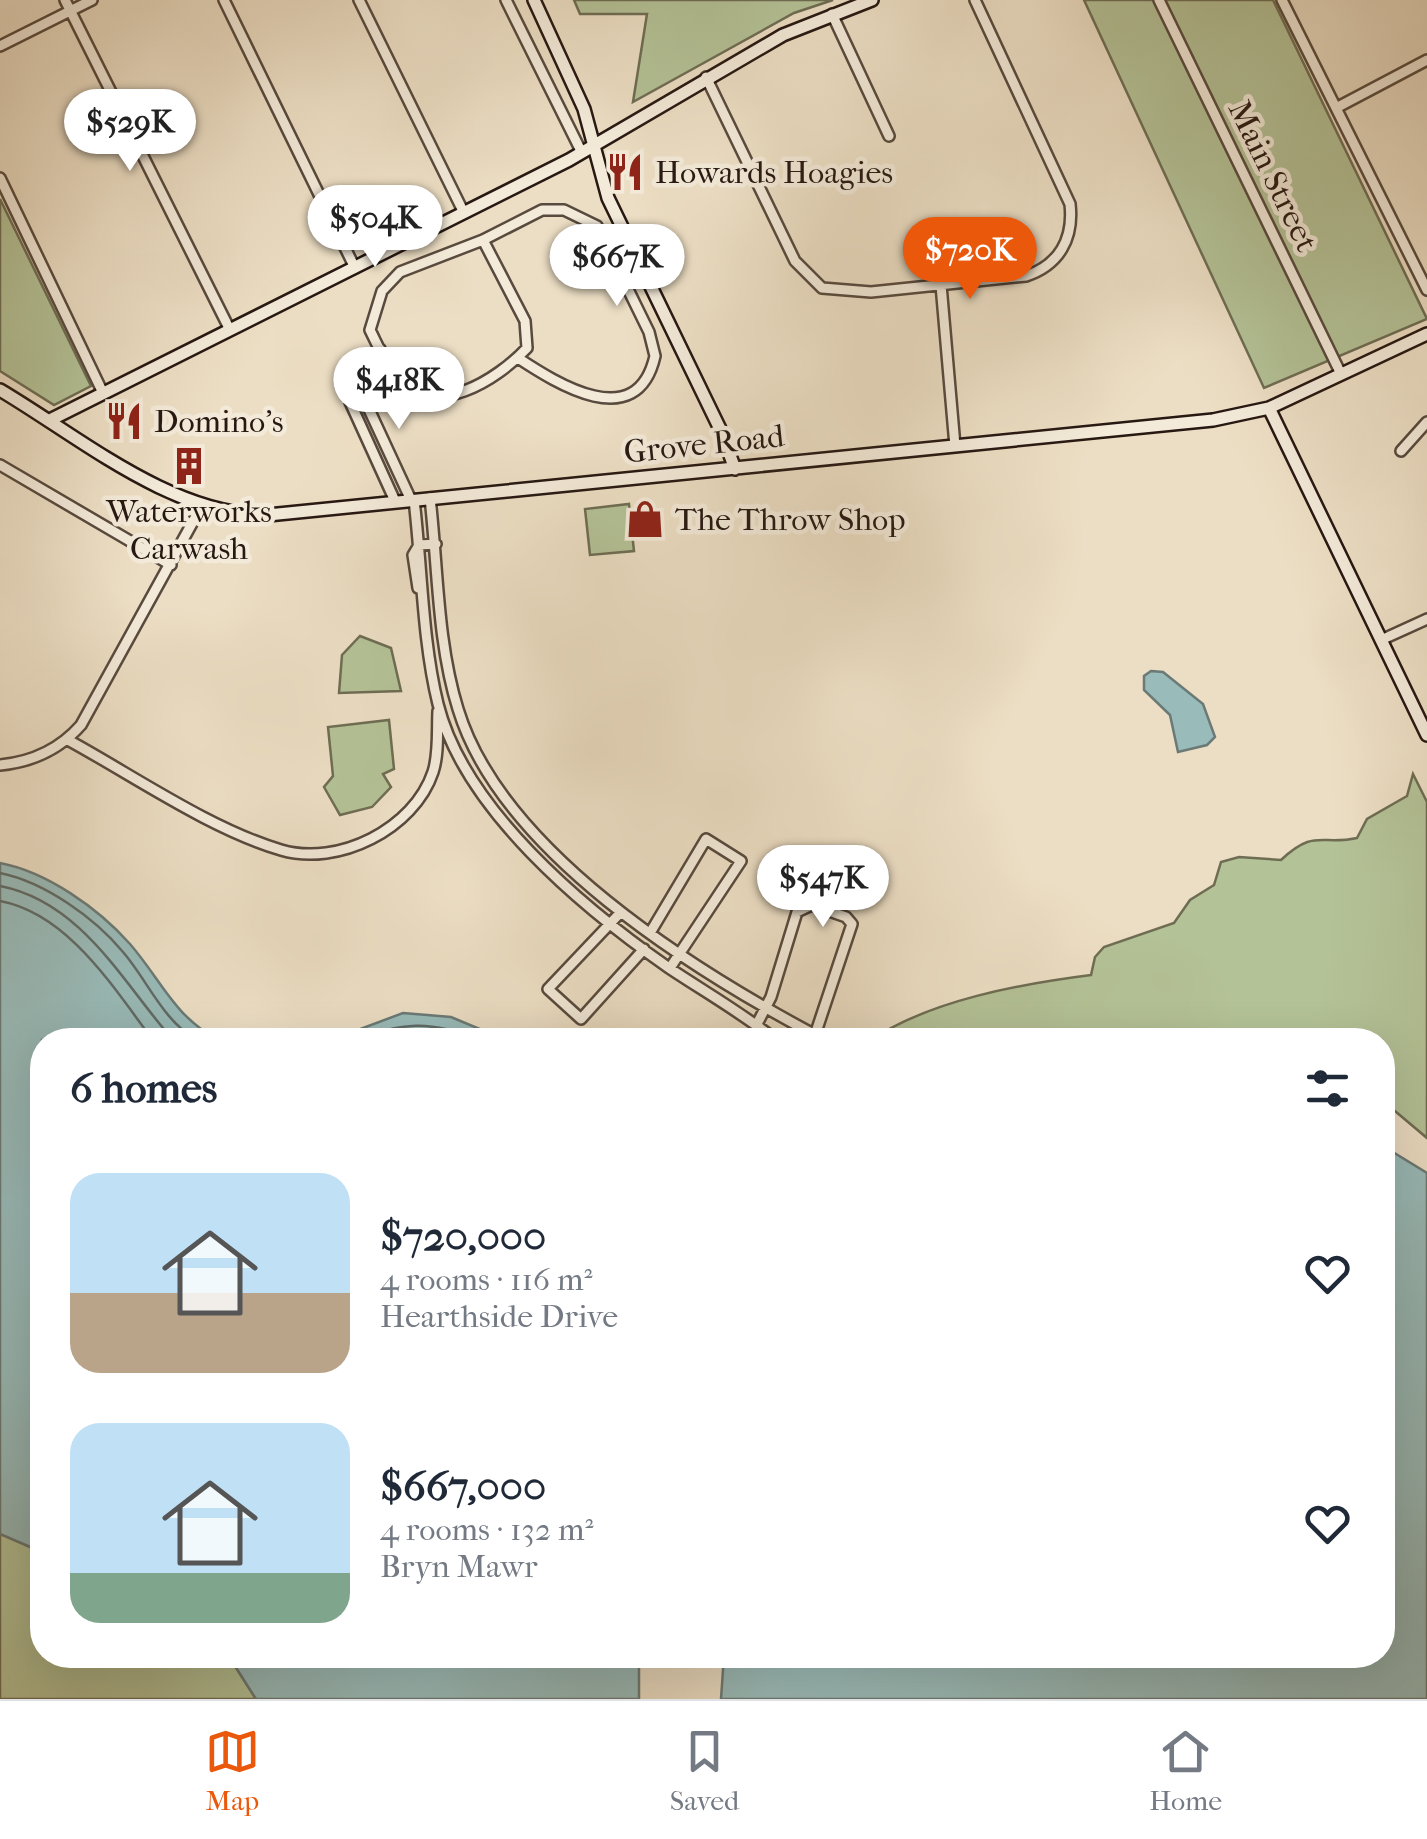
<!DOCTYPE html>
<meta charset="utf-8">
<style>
body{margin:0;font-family:"IM FELL French Canon",serif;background:#f6f6f7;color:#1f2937;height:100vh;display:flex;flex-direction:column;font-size:38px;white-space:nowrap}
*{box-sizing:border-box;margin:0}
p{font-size:32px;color:#747a83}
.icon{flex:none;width:55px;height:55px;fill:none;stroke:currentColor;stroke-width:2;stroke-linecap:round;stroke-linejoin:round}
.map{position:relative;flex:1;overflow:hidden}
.panel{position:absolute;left:30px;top:1028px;width:1365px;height:640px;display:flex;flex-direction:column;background:#fff;border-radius:40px;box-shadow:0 10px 40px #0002}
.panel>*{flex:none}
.price{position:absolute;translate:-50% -85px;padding:0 22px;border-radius:35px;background:#fff;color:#222;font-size:32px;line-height:65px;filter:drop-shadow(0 2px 5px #0008)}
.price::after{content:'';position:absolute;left:50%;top:60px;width:30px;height:22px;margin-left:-15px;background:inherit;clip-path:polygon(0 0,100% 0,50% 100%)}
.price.on{background:#ea580c;color:#fff}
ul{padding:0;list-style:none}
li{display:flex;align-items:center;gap:30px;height:250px;padding:0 40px}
li span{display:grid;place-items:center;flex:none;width:280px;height:200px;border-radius:30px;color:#555}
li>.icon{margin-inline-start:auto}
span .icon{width:120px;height:120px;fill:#fffc;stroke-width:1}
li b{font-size:42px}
h2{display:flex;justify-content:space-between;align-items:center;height:120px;padding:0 40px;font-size:42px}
.menu{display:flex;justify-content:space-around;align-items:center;height:140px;border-top:2px solid #e0e1e3;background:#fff;font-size:28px;color:#747a83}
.menu a{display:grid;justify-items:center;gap:5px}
.menu .on{color:#ea580c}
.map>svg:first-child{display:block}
</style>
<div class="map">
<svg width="1427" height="1699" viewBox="0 0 1427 1699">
<rect width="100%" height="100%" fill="#ecdec4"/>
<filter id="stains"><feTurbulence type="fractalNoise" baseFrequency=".002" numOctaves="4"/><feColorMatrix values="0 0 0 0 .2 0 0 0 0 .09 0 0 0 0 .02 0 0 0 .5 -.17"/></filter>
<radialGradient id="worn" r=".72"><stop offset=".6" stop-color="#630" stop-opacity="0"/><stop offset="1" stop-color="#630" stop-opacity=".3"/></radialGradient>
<!-- green -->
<path fill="#b4c297" stroke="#6e6d54" stroke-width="2.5" d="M574,0h259l-39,13 -161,89 14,-88h-67z
M1084,0h189l154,319 -163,69z
M0,199l91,187 -37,19 -54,-34z
M629,504l5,47 -44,4 -5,-46z
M360,636l31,12 10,43 -62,2 3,-38z
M389,720l5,49 -11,5 8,13 -19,20 -32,8 -16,-28 9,-11 -5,-49z
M1413,774l14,28v336l-44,-37 -1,-61h-511c60,-40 149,-56 220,-65l4,-18 9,-10 70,-24 16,-23 24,-15 7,-23 18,-5 42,3c34,-32 40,-14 76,-22l10,-19 40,-23z
M0,1534l42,18v103h186l28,44h-256z"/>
<!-- water -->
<path fill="#99bbb9" stroke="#6b7a76" stroke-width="2.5" d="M1151,671l12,1 40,32 12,33 -8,8 -29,7 -8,-37 -26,-25v-14z
M0,863c47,9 98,45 130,81 32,37 43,71 88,96h-176v512l-42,-18z
M403,1013l48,4 55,23h-175z
M1383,1146l44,27v526h-706l3,-44h658z
M228,1655h411v44h-383z"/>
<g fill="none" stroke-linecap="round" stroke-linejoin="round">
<!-- shore -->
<path stroke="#606a66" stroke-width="2.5" d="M0,873c44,9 94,44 123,79 25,29 40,69 74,88
M0,886c82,16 123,97 173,154
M0,901c69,13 114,88 153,139
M352,1040c52,-17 76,-21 128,0"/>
<!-- street casing -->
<g stroke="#584a3e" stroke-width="14">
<path id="street" d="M65,0l165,330
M224,0l131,268
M359,0l105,213
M506,0l76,153
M1159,0l182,374
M1282,0l145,290
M832,14l57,122
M0,46l92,-46
M706,77l89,184 27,27 49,4 155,-16c33,-11 48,-37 44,-72l-95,-204
M1336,108l91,-48
M0,178l103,215
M483,240l42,81 2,27c-29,31 -93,73 -130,30 -11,-13 -19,-32 -27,-48l12,-39 18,-19 83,-32 59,-30h22l33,16 52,106 6,24c-18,79 -99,27 -137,2
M941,285l14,161
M380,349l-23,17 -7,36 45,99
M387,361l-20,14 -6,17 50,108
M1401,451l26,-29
M0,465l171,100
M430,498c8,69 7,144 28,211 43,142 235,261 359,327v4
M414,500c8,66 8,139 24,204 26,105 145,204 231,264 36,24 73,45 107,72
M418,588l-5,-33 6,-10 17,-1
M1381,640l46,-21
M68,740c66,36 142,89 213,110 57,17 133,-21 152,-78 6,-18 4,-42 5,-61
M0,765c31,-3 60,-16 81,-40l120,-218
M621,912l-73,77 33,30 63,-70
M650,933l56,-94 35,22 -71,107
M757,1024l14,-27 26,-85 15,-7 34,12 6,7 -37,111"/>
</g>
<!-- secondary casing -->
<g stroke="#271812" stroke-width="16">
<path id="secondary" d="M534,0l50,109 24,89 113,233 14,38
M0,390c81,48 172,126 268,125l945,-95 56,-12 158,-74
M1269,408l158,327
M50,420l519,-260 214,-125 89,-35"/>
</g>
<!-- street -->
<use href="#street" stroke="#f3ead9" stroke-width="9"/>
<!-- secondary -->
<use href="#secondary" stroke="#f3ead9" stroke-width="11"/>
</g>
<!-- icons -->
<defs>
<g id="restaurant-bare" transform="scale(3)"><path d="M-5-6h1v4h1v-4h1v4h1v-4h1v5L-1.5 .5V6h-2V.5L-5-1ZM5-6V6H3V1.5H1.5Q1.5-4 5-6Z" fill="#8f2418" stroke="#f3ead9" stroke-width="2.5" paint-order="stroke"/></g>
<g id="building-bare" transform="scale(3)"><path d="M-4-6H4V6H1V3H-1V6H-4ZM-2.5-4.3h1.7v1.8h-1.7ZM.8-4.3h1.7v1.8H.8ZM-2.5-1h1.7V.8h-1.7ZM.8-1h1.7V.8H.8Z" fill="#8f2418" stroke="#f3ead9" stroke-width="2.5" paint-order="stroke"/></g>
<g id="shop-bare" transform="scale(3)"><path d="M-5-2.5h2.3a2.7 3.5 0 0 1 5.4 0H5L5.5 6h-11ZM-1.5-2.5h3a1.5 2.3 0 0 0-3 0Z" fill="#8f2418" stroke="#f3ead9" stroke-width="2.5" paint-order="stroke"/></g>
</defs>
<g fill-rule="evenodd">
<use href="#restaurant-bare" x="625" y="172"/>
<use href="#restaurant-bare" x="124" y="421"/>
<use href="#building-bare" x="189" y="466"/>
<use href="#shop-bare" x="645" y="519"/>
</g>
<g text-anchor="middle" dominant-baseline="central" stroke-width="9" stroke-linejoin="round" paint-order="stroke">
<!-- poi labels -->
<g font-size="32" fill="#271812" stroke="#f3ead9" text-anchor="start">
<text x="655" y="172">Howards Hoagies</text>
<text x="154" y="421">Domino's</text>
<text x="189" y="511" text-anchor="middle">Waterworks<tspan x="189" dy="37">Carwash</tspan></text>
<text x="675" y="519">The Throw Shop</text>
</g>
<!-- street labels -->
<g font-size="32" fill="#271812" stroke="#f3ead9">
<text transform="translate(1273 176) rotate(64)">Main Street</text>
<text transform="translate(704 444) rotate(-6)">Grove Road</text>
</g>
</g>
<rect width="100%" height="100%" filter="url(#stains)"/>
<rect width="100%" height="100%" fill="url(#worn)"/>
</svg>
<b class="price" style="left:130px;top:174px">$529K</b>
<b class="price" style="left:375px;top:270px">$504K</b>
<b class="price on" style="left:970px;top:302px">$720K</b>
<b class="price" style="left:617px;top:309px">$667K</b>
<b class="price" style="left:399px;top:432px">$418K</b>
<b class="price" style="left:823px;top:930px">$547K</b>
<section class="panel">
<h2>6 homes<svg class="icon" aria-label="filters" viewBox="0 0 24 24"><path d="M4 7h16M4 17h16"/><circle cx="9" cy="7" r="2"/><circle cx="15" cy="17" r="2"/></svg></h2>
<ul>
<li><span style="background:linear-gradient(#bfe0f5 60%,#b9a48a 0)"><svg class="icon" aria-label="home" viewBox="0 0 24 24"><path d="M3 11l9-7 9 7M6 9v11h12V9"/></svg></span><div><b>$720,000</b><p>4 rooms · 116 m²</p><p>Hearthside Drive</p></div><svg class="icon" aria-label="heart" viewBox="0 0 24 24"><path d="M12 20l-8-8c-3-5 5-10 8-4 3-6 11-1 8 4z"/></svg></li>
<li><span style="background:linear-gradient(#bfe0f5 75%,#7fa58c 0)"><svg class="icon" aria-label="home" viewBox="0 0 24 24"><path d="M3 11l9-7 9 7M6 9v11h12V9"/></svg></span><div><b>$667,000</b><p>4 rooms · 132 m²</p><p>Bryn Mawr</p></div><svg class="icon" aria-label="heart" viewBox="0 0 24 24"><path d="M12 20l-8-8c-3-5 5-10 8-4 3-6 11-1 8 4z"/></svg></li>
</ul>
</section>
</div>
<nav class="menu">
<a class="on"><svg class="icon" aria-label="map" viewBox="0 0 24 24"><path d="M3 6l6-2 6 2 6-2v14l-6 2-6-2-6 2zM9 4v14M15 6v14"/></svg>Map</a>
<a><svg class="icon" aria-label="saved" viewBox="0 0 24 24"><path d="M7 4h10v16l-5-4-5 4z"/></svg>Saved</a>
<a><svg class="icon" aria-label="home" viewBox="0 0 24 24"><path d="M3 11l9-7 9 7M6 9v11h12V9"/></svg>Home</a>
</nav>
